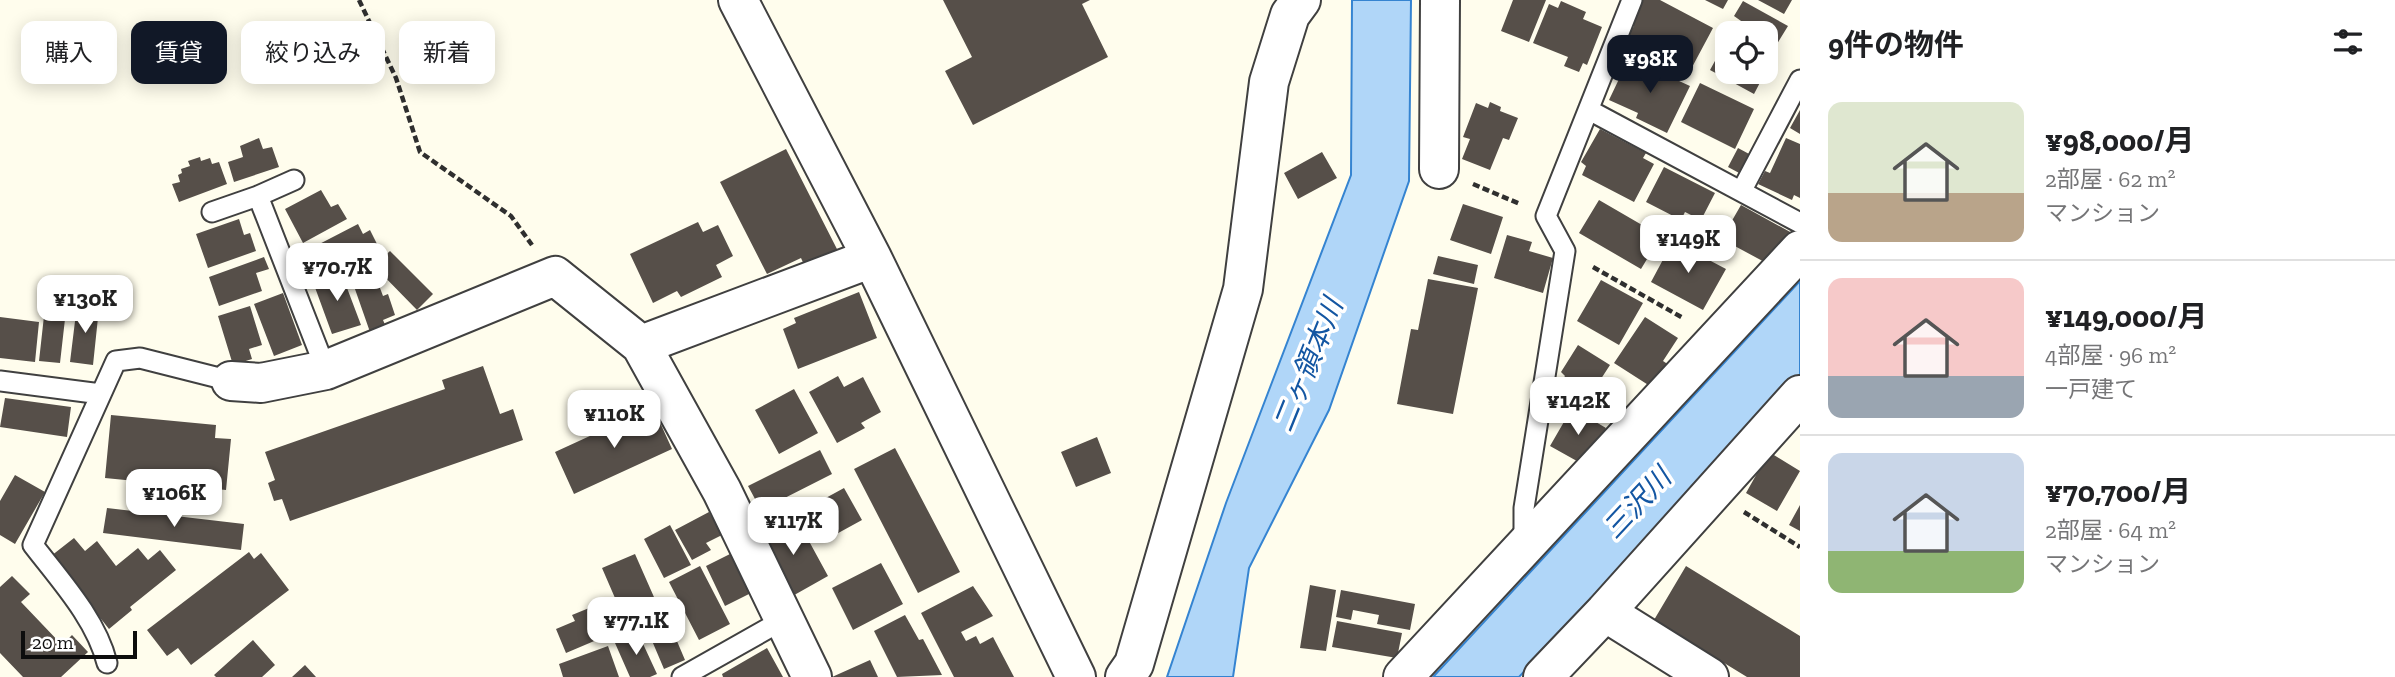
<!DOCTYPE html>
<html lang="ja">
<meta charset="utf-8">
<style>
body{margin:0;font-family:"Zilla Slab","Noto Sans JP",serif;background:#f2f2f2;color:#202124;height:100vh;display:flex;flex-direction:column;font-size:26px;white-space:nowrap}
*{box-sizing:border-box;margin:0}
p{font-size:23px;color:#757577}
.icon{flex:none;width:38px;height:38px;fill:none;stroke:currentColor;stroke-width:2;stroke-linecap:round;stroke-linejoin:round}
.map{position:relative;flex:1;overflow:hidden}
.drawer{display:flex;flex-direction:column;background:#fff;width:595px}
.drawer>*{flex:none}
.banner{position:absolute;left:21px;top:21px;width:665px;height:63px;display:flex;gap:14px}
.buttons{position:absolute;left:1715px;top:21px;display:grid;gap:14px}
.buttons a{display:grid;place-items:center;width:63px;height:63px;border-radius:14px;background:#fff;box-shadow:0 4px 18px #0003;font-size:35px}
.scale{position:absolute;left:21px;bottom:18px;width:116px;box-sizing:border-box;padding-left:7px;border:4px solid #0d0d0d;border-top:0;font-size:19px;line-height:24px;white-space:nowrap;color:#0d0d0d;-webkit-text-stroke:5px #fff;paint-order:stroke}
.price{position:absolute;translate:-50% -60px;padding:0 16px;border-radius:14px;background:#fff;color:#222;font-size:23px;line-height:46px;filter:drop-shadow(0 2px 4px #0008)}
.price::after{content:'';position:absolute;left:50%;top:42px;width:21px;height:16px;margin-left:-10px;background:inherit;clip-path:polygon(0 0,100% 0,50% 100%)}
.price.current{background:#111827;color:#fff}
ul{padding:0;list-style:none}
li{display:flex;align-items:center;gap:21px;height:175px;padding:0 28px}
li+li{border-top:2px solid #e0e0e0}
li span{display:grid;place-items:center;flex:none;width:196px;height:140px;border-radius:14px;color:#555}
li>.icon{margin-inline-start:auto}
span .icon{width:84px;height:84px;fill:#fffc;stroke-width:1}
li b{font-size:30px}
h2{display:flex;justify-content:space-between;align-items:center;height:84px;padding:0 28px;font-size:30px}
.chip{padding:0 24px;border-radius:14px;background:#fff;box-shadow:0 4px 18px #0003;font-size:24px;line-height:63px}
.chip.current{background:#111827;color:#fff}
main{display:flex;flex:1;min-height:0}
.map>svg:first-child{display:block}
</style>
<main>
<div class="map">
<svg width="1800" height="677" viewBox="0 0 1800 677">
<rect width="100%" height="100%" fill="#fffded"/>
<!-- water -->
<path fill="#b0d6f8" stroke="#3584d1" stroke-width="2" d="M1352,0h59l-2,181 -80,229 -80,158 -16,109h-66l59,-174 125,-328z
M1800,281v94l-281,302h-86z"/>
<!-- building -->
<path fill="#564f49" d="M943,0h147l-8,4 26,53 -135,68 -28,-54 27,-14z
M1513,0h33l-17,42 -28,-11z
M1642,0h18l53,28 -23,43 -63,-33 7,-12 -4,-2z
M1705,0h23l-5,9z
M1758,0h34l-8,14z
M1561,1l25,11 -3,7 19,8 -15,38 -4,-2 -4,9 -15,-6 4,-9 -35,-14 16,-39 9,4z
M1743,1l45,25 -11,18 -11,-6v-5h-8l-24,-17z
M1766,43l10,5 -10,21z
M1721,50l6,3v19l38,1 -11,21 -44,-24z
M1629,58l61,28 -23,47 -31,-15 2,-5 -29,-13z
M1700,83l54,26 -19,40 -54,-27z
M1490,102l11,5 -1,4 18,7 -9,22 -6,-2 -13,32 -28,-11 8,-20 -7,-2 13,-34 12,5z
M1800,110v24l-10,-6z
M1600,129l46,24 -3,5 11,6 -20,38 -52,-27 4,-9 -5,-4z
M259,138l4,11 9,-2 7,20 -45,15 -6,-20 15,-5 -3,-11z
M1786,138l14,6v54l-6,-3 -2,5 -34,-16 7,-13 5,2z
M1738,148l13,7 -10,19 -13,-7z
M786,149l53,104 -33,16 -5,-11 -34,16 -47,-92z
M1322,152l15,26 -39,21 -14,-26z
M200,157l1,4 9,-3 2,6 7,-2 8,22 -48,18 -7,-18 8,-2 -2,-7 4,-2 -1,-4 9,-3 -2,-5z
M1664,167l51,26 -14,27 -16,-8 -4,8 -35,-18z
M321,190l10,17 7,-3 9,15 -44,24 -18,-34z
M1599,200l62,36 -20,33 -62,-36z
M1463,204l40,13 -12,37 -41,-14z
M1741,205l51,28 -22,32 -39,-21 4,-8 -9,-5z
M239,219l5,16 6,-2 6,18 -48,17 -12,-34z
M698,222l5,10 15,-7 15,31 -17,9 6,12 -41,20 -4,-6 -24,12 -23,-49z
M358,224l5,10 7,-4 8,16 -44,24 -6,-12 -18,10 -8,-15z
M1507,235l25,7 -3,9 24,7 -10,35 -49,-15z
M1673,241l53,28 -23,41 -52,-28z
M390,251l43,43 -16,16 -43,-44z
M1438,256l40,9 -4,19 -41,-10z
M264,257l5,12 -13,4 6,18 -43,15 -10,-29z
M365,266l6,16 6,-2 6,16 5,-2 7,21 -12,5 3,7 -16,5 -21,-60z
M341,272l20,53 -29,9 -19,-52z
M1428,279l50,9 -25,126 -56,-10 14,-75 7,1z
M1601,280l42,23 -24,42 -42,-24z
M859,292l18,46 -79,31 -15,-40 13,-6 -2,-5z
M283,293l19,52 -28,11 -20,-52z
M77,305l22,3 -6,57 -23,-3z
M250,306l12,39 -13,4 3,10 -19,6 -15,-49z
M44,316l21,3 -5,44 -21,-2z
M0,317l39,5 -4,40 -35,-4z
M1645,317l33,21 -15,23 6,4 -16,23 -39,-25z
M1578,345l32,20 -26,40 -27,-17 8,-12 -4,-4z
M483,366l17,48 13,-5 10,31 -233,81 -8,-22 -8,2 -6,-18 7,-3 -10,-28 180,-63 -3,-9z
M838,376l6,11 19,-10 18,35 -20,11 4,5 -28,15 -28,-51z
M794,389l24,44 -39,21 -24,-44z
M5,398l66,9 -4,30 -67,-10z
M653,407l19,42 -98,45 -19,-42z
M1572,408l34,20 -22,37 -34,-19z
M111,415l105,10 -1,13 16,1 -5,51 -121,-12z
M1097,437l14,36 -35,14 -15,-35z
M895,448l65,124 -42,21 -64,-124z
M820,450l12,24 -71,36 -13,-24z
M1769,452l31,19 -23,40 -31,-18z
M15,475l30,17 -30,52 -15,-9v-34z
M844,488l18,32 -42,23 -18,-32z
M1800,505v26l-11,-6z
M107,508l137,16 -3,26 -138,-17z
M709,512l13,23 -16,8 5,7 -19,10 -17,-30z
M788,515l5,8 5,-2 30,55 -39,22 -26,-46 9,-4 -10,-18z
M670,525l21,40 -27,13 -20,-39z
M74,538l11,13 12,-10 19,25 22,-18 10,12 12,-10 16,20 -46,37 2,3 -23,19 -58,-73z
M249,552l5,7 7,-6 28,37 -98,75 -13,-17 -11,8 -20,-26z
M732,553l23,38 -30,15 -19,-40z
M635,554l26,59 -33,15 -26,-60z
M881,563l22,41 -50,26 -21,-42z
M700,566l30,58 -31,16 -30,-58z
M1686,566l114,70v41h-53l-93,-57z
M12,576l18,18 -9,8 41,43 10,-10 16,17 -27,25h-38l-23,-24v-66z
M1310,585l26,5 -10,61 -26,-3z
M973,586l20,30 -32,16 5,9 10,-5 4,8 13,-7 21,40h-60l-33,-64z
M1341,590l74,14 -5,26 -33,-6 2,-9 -26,-5 -2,10 -15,-3z
M594,606l12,30 -40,17 -10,-24 19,-8 -3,-6z
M905,615l14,25 4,-1 19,36 -45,2 -23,-46z
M668,620l17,40 -21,9 -17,-40z
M1337,621l65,12 -5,25 -65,-11z
M638,633l19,41 -7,3h-20l-15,-34z
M253,640l22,25 -13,12h-46l-2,-2z
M608,646l11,31h-56l-4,-13z
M767,648l16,29h-60l-1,-3z
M870,660l8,17h-46z
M305,665l11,12h-24z"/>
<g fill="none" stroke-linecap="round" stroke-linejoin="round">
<!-- lane casing -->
<g stroke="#404040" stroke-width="23">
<path id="lane" d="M1589,110l211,113
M1742,190l58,-110
M258,196l36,-16
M212,212l46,-16 68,174
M0,381l101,13
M1524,545v-37l41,-257 -19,-35 86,-216
M107,663c-11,-44 -47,-83 -74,-118l83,-184 24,-3 91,23
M682,677l101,-57"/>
</g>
<!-- street casing -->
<g stroke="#404040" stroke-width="42">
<path id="street" d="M738,0l134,258 204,419
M1439,169l1,-169
M641,345l231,-87
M231,381l30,2 65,-13 229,-94 86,69 81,146 90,186
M1605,612l104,65
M1125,677l9,-13 109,-375 26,-207 21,-67 11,-15
M1403,677l397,-427
M1543,677l62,-65 195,-217"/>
</g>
<!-- path -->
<path stroke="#2f2f2f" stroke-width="4.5" stroke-dasharray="7 3.5" stroke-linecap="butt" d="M359,0l37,78 24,74 91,64 21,29
M1473,184l47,20
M1593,267l90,51
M1744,512l56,35"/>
<!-- lane -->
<use href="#lane" stroke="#fff" stroke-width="19"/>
<!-- street -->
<use href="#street" stroke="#fff" stroke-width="38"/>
</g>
<g text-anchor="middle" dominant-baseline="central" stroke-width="7" stroke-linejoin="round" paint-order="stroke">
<!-- water labels -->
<g font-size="28" font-style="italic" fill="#1356a2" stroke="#fff">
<text transform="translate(1308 365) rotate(-68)">二ヶ領本川</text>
<text transform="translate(1637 503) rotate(-47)">三沢川</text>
</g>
</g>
</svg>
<div class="buttons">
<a><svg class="icon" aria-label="locate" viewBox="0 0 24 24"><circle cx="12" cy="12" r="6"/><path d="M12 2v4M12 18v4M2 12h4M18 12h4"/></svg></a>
</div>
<div class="scale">20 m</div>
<b class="price current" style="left:1650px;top:95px">¥98K</b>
<b class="price" style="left:1688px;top:275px">¥149K</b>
<b class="price" style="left:337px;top:303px">¥70.7K</b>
<b class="price" style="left:85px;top:335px">¥130K</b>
<b class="price" style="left:1578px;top:437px">¥142K</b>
<b class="price" style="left:614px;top:450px">¥110K</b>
<b class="price" style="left:174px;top:529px">¥106K</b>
<b class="price" style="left:793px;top:557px">¥117K</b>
<b class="price" style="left:636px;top:657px">¥77.1K</b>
<div class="banner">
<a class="chip">購入</a>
<a class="chip current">賃貸</a>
<a class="chip">絞り込み</a>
<a class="chip">新着</a>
</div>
</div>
<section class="drawer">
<h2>9件の物件<svg class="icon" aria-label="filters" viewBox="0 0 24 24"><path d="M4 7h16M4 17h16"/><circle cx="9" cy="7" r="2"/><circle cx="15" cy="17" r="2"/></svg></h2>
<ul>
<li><span style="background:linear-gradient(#dfe7d0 65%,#b9a48a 0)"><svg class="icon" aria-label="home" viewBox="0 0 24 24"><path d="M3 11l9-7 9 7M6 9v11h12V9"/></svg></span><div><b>¥98,000/月</b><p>2部屋 · 62 m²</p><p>マンション</p></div></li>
<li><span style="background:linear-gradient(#f6c9c9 70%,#9aa5b1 0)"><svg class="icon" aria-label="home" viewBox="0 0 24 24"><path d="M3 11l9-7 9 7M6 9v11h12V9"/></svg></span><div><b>¥149,000/月</b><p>4部屋 · 96 m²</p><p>一戸建て</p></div></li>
<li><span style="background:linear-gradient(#c9d6e8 70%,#8fb573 0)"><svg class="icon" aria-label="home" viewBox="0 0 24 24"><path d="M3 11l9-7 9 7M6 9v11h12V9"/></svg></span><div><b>¥70,700/月</b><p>2部屋 · 64 m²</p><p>マンション</p></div></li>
</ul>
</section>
</main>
